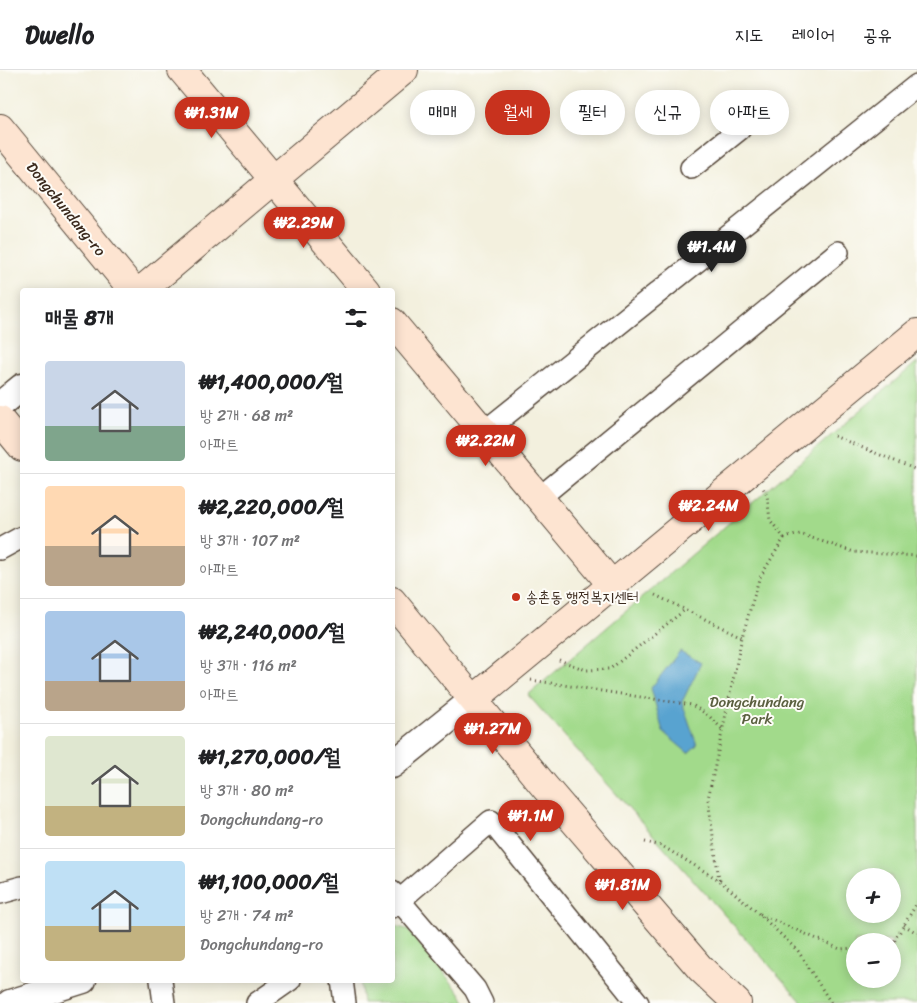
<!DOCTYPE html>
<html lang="ko">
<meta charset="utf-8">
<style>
body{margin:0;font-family:Sriracha,"Poor Story",sans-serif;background:#f6f6f6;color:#202124;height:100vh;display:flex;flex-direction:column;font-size:19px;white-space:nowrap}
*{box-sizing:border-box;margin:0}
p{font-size:16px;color:#757577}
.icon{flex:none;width:28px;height:28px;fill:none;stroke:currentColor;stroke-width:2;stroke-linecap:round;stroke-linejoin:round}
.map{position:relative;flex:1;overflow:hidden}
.drawer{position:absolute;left:20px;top:218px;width:375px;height:695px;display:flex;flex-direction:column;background:#fff;border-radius:5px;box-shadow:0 2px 12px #0003}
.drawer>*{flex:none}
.banner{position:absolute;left:410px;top:20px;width:431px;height:45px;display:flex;gap:10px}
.fabs{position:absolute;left:846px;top:798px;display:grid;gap:10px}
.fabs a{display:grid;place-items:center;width:55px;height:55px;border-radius:50%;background:#fff;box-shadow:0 2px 12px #0003;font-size:25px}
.price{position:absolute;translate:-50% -42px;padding:0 11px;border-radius:18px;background:#c8321e;color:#fff;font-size:16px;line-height:32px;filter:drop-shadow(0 1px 2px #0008)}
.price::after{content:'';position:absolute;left:50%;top:30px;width:15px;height:11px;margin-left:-8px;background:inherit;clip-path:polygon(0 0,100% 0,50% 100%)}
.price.current{background:#222;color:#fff}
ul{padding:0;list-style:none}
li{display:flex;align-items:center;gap:15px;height:125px;padding:0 25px}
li+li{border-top:1px solid #e0e0e0}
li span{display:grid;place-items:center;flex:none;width:140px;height:100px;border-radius:5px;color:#555}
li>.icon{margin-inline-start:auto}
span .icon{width:60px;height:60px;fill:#fffc;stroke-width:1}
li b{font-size:21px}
h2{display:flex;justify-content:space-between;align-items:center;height:60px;padding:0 25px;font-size:21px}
.tag{padding:0 18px;border-radius:22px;background:#fff;box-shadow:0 2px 12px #0003;font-size:18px;line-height:45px}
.tag.current{background:#c8321e;color:#fff}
header{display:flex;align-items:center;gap:30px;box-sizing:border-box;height:70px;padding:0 25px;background:#fff;border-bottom:1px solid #e0e0e0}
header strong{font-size:24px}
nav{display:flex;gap:28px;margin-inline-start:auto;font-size:18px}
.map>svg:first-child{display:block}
</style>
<header>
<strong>Dwello</strong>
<nav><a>지도</a><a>레이어</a><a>공유</a></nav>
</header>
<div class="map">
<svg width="917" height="933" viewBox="0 0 917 933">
<rect width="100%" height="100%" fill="#fdfcf7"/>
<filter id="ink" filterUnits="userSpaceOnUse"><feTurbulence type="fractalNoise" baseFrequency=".02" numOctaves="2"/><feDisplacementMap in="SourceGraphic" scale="10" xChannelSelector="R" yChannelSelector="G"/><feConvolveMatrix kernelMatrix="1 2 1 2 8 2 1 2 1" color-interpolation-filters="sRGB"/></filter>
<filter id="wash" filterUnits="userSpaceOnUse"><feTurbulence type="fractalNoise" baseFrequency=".0096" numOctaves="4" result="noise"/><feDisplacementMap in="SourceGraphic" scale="20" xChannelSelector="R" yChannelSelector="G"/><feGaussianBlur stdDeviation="1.12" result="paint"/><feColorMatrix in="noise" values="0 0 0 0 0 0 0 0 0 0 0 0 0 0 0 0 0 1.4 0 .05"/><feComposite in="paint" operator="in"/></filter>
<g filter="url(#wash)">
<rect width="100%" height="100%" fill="#f3f0de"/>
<!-- green -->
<path fill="#a2da8b" stroke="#6e8254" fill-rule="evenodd" d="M917,292v641h-114l-275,-308zM855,806h37v38h-37zM855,871h37v38h-37z
M393,856l14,3 54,65 4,9h-102l-3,-23h32z"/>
<!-- water -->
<path fill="#58a3d0" stroke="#4a6677" d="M680,581l21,12 -19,39 15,43 -9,8 -25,-21 -12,-44z"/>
</g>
<g filter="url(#ink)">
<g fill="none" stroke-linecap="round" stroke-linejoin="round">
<!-- minor casing -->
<g stroke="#57483b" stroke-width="24">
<path id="minor" d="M691,98l49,-39
M484,362l433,-347
M539,428l299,-246
M0,479l22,-12
M392,822l83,97 7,14
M0,823l22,-6
M392,837l99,-86 147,182
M161,910l3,23
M342,910l3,23
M257,933l33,-23"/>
</g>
<!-- tertiary casing -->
<g stroke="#57483b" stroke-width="29">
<path id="tertiary" d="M0,335l22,-18
M392,695l82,-66
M10,933l73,-23"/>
</g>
<!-- secondary casing -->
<g stroke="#57483b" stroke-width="30">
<path id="secondary" d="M182,0l184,220
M0,58l133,162
M142,220l262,-220
M392,252l220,263
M0,350l22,27
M392,531l152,185 156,182 37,35
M474,629l443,-366"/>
</g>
<!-- path -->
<path stroke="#57483b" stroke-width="3" stroke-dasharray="1 4" stroke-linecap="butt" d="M834,366l83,34
M784,468l16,-4 54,18 63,4
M655,525l87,42
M559,590l27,10 24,-1 76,-60
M531,610l161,25 16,10 15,15
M645,772l17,4 57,34 38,32 41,39 33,52
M719,810l-11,-81 34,-162 17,-58 25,-41 -14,-18 -3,-25 -4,-7
M760,844l80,35 15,-1
M904,855l13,8
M892,875l25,-42"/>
<!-- minor -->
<use href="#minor" stroke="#fff" stroke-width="21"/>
<!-- tertiary -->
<use href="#tertiary" stroke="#fff" stroke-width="26"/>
<!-- secondary -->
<use href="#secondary" stroke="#fde4d1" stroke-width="28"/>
</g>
</g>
<!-- markers -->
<circle fill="#c8321e" stroke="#fdfcf7" stroke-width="2" cx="516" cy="527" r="5"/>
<g text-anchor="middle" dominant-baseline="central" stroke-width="4" stroke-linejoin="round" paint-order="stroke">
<!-- street labels -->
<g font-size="15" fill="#3b2a1e" stroke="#fdfcf7">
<text transform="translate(66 139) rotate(51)">Dongchundang-ro</text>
</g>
<!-- poi labels -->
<g font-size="15" fill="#3b2a1e" stroke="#fdfcf7" text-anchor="start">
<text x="526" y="527">송촌동 행정복지센터</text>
</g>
<!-- park labels -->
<g font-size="15" fill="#5a5f3f" stroke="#fdfcf7">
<text x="757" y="632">Dongchundang<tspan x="757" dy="17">Park</tspan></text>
</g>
</g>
</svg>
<div class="fabs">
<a>+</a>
<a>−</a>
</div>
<b class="price" style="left:212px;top:69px">₩1.31M</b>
<b class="price" style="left:304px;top:179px">₩2.29M</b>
<b class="price current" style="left:712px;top:203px">₩1.4M</b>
<b class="price" style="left:486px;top:397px">₩2.22M</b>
<b class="price" style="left:709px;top:462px">₩2.24M</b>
<b class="price" style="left:493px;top:685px">₩1.27M</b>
<b class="price" style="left:531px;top:772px">₩1.1M</b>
<b class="price" style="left:623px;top:841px">₩1.81M</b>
<div class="banner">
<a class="tag">매매</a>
<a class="tag current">월세</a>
<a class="tag">필터</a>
<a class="tag">신규</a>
<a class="tag">아파트</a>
</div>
<section class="drawer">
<h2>매물 8개<svg class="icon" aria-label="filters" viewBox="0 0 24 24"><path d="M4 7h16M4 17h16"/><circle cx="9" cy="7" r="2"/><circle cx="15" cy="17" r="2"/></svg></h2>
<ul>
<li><span style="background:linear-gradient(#c9d6e8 65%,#7fa58c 0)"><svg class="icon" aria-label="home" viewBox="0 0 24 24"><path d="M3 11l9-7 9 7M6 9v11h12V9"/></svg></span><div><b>₩1,400,000/월</b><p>방 2개 · 68 m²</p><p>아파트</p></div></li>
<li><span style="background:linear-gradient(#ffd9b3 60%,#b9a48a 0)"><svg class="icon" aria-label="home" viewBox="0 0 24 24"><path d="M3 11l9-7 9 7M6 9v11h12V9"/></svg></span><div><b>₩2,220,000/월</b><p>방 3개 · 107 m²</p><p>아파트</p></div></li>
<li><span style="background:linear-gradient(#a9c7e8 70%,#b9a48a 0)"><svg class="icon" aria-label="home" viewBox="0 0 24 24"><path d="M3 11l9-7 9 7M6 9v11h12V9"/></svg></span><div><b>₩2,240,000/월</b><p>방 3개 · 116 m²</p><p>아파트</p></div></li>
<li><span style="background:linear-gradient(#dfe7d0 70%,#c2b280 0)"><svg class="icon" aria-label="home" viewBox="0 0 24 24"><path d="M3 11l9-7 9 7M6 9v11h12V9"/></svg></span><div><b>₩1,270,000/월</b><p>방 3개 · 80 m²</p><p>Dongchundang-ro</p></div></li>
<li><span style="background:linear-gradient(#bfe0f5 65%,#c2b280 0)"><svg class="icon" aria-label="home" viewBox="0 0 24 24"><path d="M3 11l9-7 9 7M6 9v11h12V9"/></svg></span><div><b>₩1,100,000/월</b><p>방 2개 · 74 m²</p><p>Dongchundang-ro</p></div></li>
</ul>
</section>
</div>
